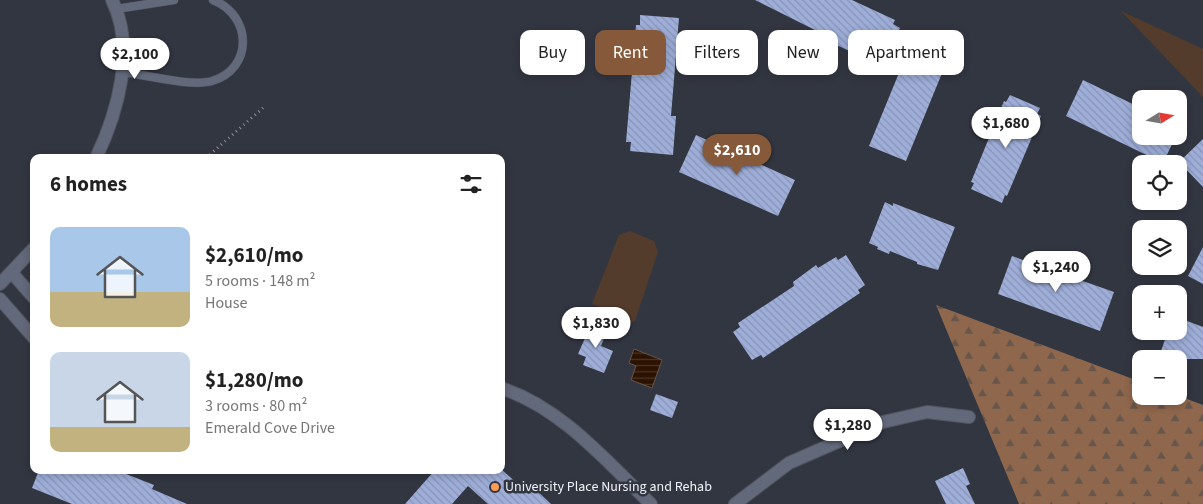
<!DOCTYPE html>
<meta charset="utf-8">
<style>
body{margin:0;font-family:"Source Sans 3",sans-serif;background:#f2f2f2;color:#222;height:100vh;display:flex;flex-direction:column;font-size:19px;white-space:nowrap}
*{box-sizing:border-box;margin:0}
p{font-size:16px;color:#767676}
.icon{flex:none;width:28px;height:28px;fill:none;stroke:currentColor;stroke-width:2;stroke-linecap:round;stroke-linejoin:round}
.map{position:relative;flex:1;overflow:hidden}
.details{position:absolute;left:30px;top:154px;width:475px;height:320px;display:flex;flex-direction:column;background:#fff;border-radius:10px;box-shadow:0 2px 8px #0003}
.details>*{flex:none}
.top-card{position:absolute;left:520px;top:30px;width:475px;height:45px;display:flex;gap:10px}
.needle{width:32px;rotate:79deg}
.controls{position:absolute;left:1132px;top:90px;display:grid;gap:10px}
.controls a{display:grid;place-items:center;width:55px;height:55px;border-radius:10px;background:#fff;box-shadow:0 2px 8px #0003;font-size:25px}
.price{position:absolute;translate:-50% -42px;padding:0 11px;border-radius:18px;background:#fff;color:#222;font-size:16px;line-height:32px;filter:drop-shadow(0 1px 2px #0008)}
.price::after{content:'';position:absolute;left:50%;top:30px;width:15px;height:11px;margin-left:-8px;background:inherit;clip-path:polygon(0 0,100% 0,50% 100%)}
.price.selected{background:#855939;color:#fff}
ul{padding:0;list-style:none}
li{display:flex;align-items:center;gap:15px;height:125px;padding:0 20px}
li span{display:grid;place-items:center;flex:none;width:140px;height:100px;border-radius:10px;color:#555}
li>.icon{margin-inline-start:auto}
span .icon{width:60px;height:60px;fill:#fffc;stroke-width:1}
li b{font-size:21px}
h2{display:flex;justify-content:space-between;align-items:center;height:60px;padding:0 20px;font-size:21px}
.pill{padding:0 18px;border-radius:10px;background:#fff;box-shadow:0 2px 8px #0003;font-size:18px;line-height:45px}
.pill.selected{background:#855939;color:#fff}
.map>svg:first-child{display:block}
</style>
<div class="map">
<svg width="1203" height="504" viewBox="0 0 1203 504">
<defs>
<pattern id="forest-firs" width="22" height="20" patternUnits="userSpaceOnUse" patternTransform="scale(1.25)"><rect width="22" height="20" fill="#8f674c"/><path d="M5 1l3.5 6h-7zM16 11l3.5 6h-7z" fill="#67564b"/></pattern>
<pattern id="water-rules" width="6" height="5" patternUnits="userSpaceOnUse" patternTransform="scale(1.25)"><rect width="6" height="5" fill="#2c1301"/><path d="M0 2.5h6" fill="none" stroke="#4b3627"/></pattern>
<pattern id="building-back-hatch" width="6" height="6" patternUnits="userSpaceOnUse" patternTransform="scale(1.25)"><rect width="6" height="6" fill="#9eaed9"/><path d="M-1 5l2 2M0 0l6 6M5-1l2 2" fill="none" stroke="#8894b5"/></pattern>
</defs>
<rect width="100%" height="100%" fill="#323641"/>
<!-- forest -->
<path fill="url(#forest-firs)" d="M936,305l205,77v14h38l24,9v99h-184z"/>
<!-- park -->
<path fill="#543c2d" d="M1121,11l82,38v48z
M630,231l24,10 4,11 -23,69 -9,4 -24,-8 -2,-10 -8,-3 27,-69z"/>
<!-- water -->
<path fill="url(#water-rules)" stroke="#66554b" d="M634,349l28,11 -10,28 -21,-8 5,-14 -7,-3z"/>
<!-- building -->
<path fill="url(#building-back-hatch)" d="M755,0h97l43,20 -2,4 7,4 -5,11 52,22 -41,100 -37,-15 32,-78 -24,-12 -2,4 -19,-10 -2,3 -33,-15 2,-4z
M640,15l39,3 -8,98h5l-3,39 -43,-4 1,-9h-5l10,-117h4z
M1083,80l58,28v28h35l-13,27 -97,-47z
M1010,95l30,13 -3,6 4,2 -34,80 -2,-1 -3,8 -31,-14 3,-6 -3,-1 33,-81 2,1z
M696,135l99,45 -17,36 -99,-44z
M1203,139v48l-24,-25z
M885,202l8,4v-3l62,24 -17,43 -21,-6v-2l-27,-11 -1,3 -12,-5 1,-2 -9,-4z
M1203,247v37l-15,-8z
M846,255l19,30 -7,5 2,3 -97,65 -2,-3 -9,5 -19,-28 7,-5 -2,-4 56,-37 -1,-4 23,-17 2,3 18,-11 2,3z
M1012,256l102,36 -14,39 -102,-37z
M1179,318l24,9v32h-28l-14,-8 7,-20h11z
M592,322l13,5 -1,3 3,1 -6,15 12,5 -9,22 -21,-8 3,-8 -8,-3z
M656,394l22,8 -6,16 -22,-8z
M963,468l7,16 -4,2 9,18h-29l-11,-23z
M39,470h77l38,15 -2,4 35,15h-115l-40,-16z
M435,470h67l27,24 5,-6 17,16h-63l-20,-18 -16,18h-47z"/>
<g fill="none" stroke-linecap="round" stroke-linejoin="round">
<!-- service casing -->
<g stroke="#50545e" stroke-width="9">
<path id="service" d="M116,9l58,-9
M123,72c23,3 69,15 89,9 41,-12 41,-65 1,-81"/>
</g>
<!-- minor casing -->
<g stroke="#50545e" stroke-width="14">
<path id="minor" d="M96,158c22,-46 40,-110 16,-158
M12,273l22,25
M0,284l34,-36
M0,299l34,39
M501,388c61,20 105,73 150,116
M735,504l54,-41 94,-41 44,-10 42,5"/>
</g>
<!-- path -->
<path stroke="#8c8f99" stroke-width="3" stroke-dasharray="1 4" stroke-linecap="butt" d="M206,158l58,-51"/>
<!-- service -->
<use href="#service" stroke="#62697b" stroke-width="8"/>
<!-- minor -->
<use href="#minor" stroke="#62697b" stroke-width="12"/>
</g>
<!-- markers -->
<circle fill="#fd9c56" stroke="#323641" stroke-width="2" cx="495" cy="487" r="5"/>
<g text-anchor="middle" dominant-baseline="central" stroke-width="5" stroke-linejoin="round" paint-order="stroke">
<!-- poi labels -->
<g font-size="14" fill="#eef0f7" stroke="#323641" text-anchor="start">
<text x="505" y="487">University Place Nursing and Rehab</text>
</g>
</g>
</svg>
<div class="controls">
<a><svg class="needle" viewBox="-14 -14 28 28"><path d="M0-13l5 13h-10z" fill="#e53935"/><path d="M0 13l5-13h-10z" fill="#767676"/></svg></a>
<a><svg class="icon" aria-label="locate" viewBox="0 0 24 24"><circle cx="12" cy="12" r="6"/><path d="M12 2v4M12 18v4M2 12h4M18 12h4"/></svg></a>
<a><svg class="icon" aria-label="layers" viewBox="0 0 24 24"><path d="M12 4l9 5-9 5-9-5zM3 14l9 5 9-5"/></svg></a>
<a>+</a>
<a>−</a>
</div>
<b class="price" style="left:135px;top:80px">$2,100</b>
<b class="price" style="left:1006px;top:149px">$1,680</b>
<b class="price selected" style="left:737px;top:176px">$2,610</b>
<b class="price" style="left:1056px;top:293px">$1,240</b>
<b class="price" style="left:596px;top:349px">$1,830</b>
<b class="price" style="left:848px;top:451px">$1,280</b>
<div class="top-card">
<a class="pill">Buy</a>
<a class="pill selected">Rent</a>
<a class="pill">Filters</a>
<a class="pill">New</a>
<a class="pill">Apartment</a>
</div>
<section class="details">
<h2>6 homes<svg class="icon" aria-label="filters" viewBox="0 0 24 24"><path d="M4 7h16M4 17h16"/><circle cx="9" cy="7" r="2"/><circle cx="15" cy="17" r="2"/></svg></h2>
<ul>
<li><span style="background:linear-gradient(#a9c7e8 65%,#c2b280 0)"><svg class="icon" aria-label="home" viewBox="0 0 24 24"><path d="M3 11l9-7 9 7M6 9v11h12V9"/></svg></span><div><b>$2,610/mo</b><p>5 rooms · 148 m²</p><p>House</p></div></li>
<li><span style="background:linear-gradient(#c9d6e8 75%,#c2b280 0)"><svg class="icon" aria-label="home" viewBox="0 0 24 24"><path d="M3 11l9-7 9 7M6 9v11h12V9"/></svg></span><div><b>$1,280/mo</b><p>3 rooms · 80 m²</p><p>Emerald Cove Drive</p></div></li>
</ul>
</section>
</div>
